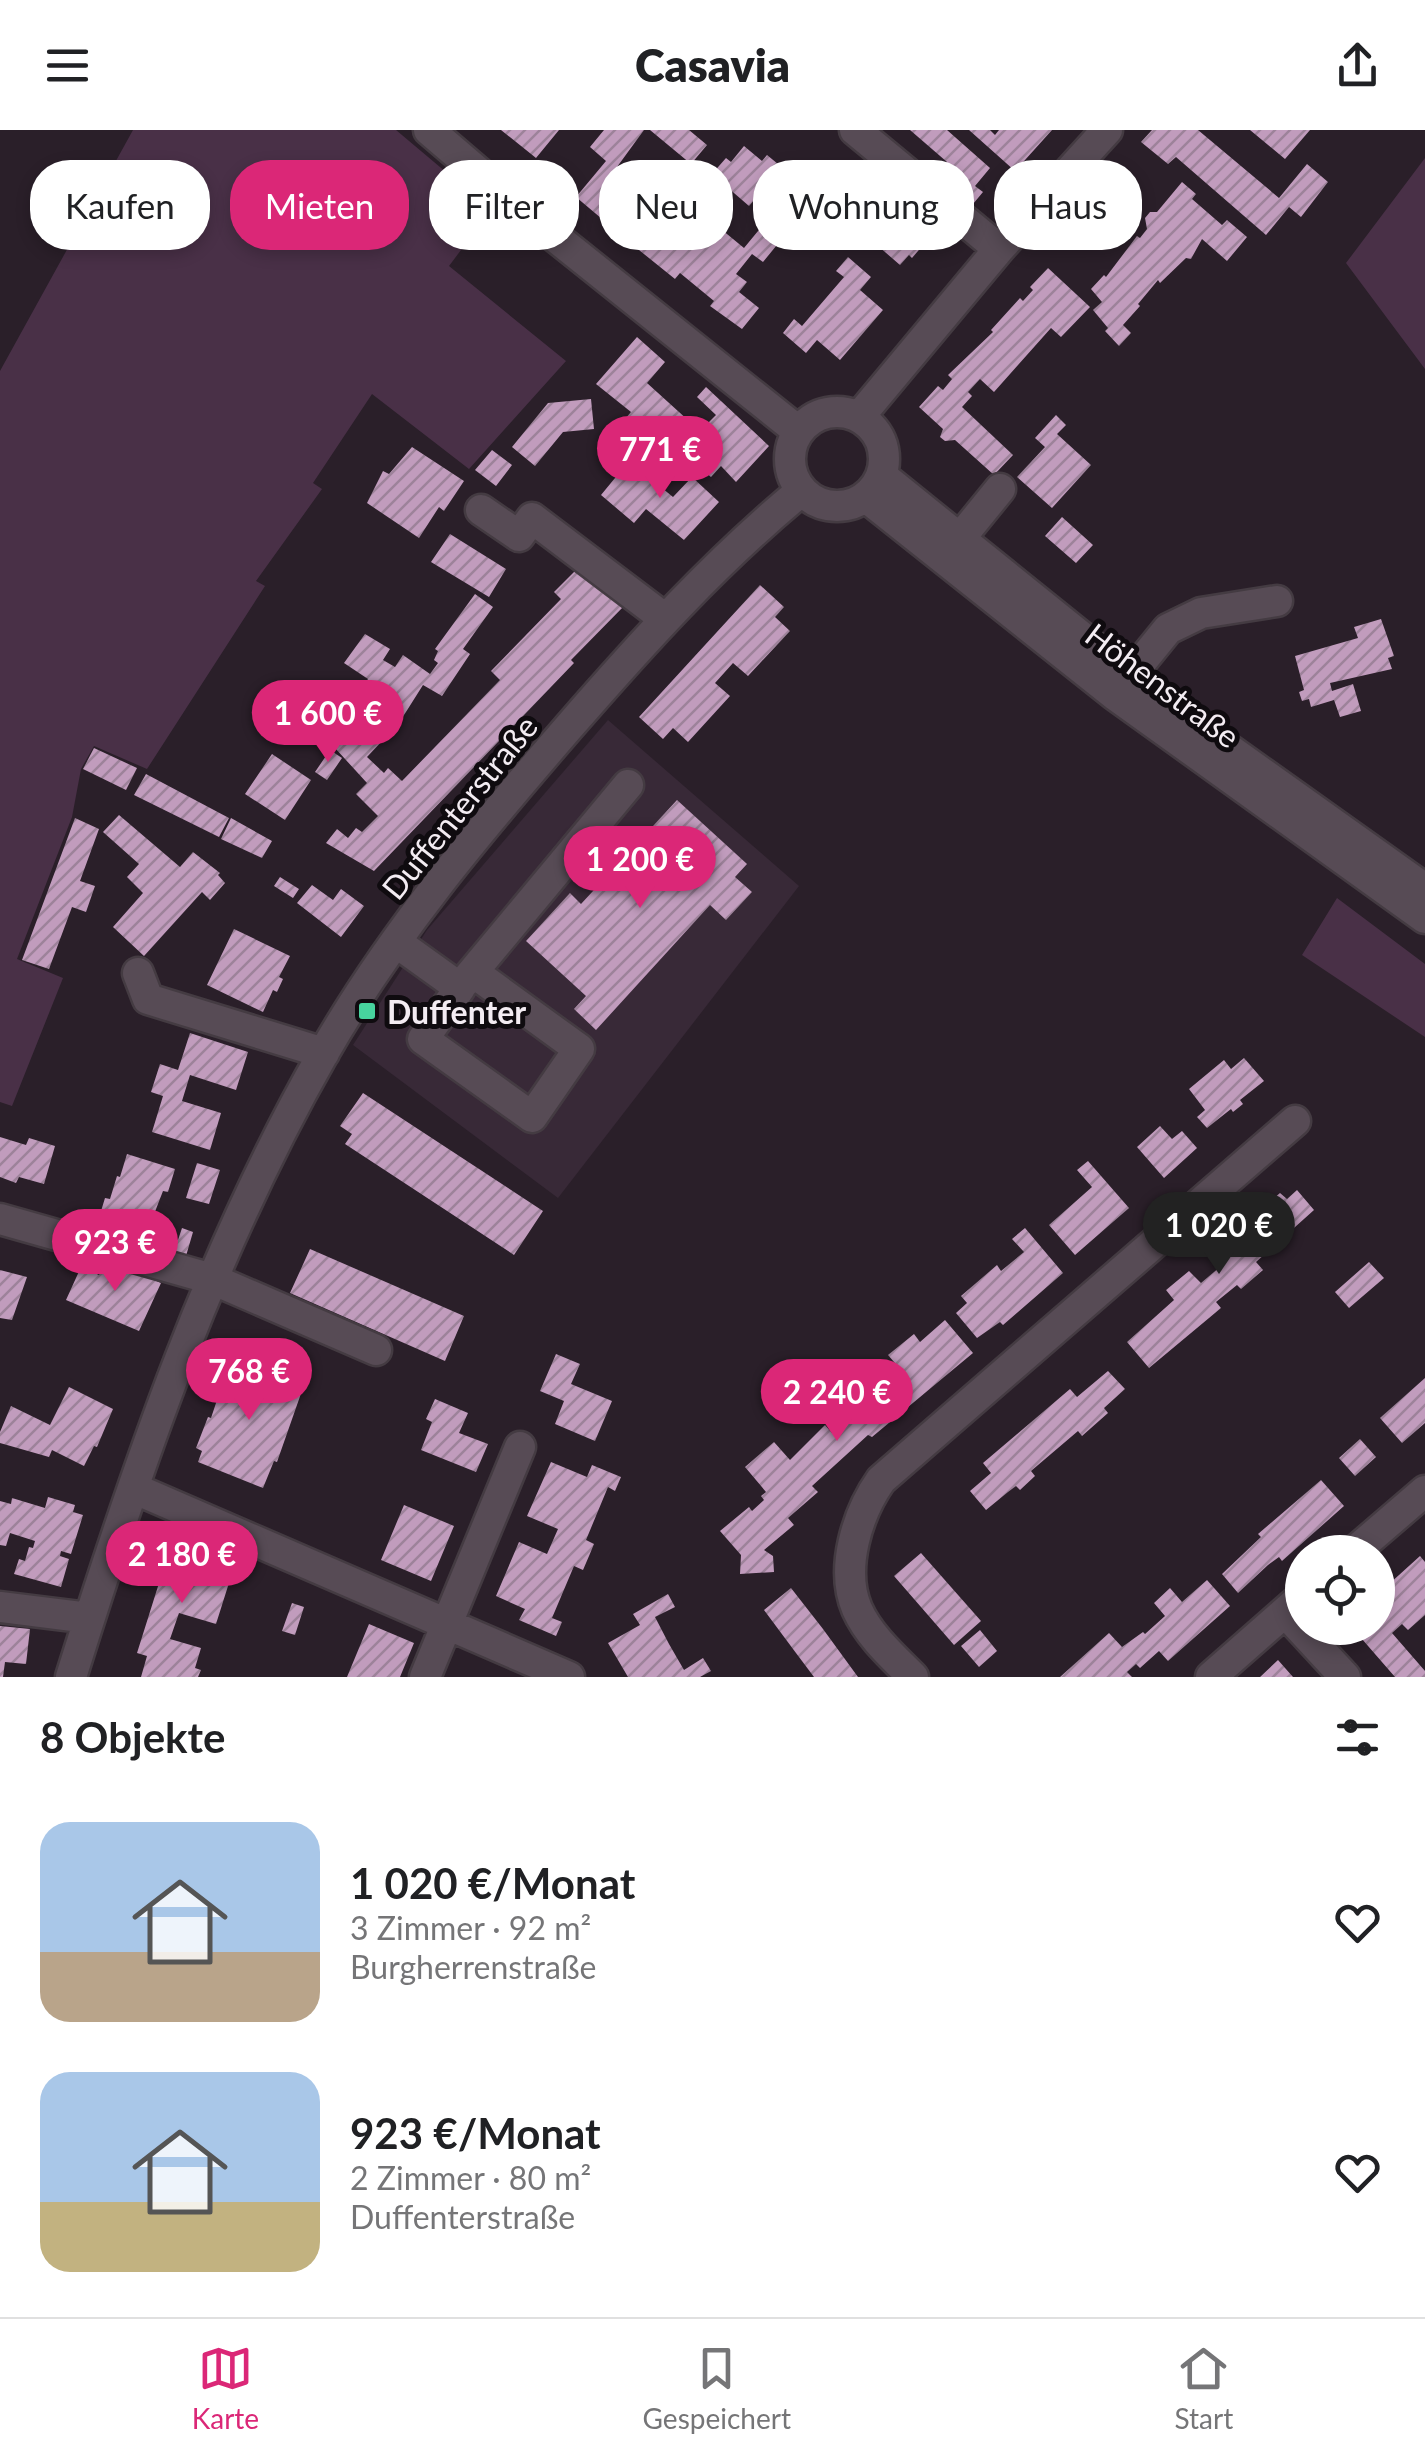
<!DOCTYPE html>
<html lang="de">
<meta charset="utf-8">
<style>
body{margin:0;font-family:Lato,sans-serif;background:#f2f2f2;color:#202124;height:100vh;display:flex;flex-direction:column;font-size:38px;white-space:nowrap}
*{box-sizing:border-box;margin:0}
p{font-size:32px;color:#757577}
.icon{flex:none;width:55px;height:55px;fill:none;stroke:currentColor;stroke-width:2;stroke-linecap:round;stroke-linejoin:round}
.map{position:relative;height:1547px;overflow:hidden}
.panel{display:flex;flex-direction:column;background:#fff;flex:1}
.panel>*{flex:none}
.top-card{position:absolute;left:30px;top:30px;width:1365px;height:90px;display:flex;gap:20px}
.fabs{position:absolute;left:1285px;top:1405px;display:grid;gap:20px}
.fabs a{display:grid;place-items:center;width:110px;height:110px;border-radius:50%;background:#fff;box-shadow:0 5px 15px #0003;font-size:50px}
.price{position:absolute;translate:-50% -85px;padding:0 22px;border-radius:35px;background:#db2777;color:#fff;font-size:32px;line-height:65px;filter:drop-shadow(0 2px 5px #0008)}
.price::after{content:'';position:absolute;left:50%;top:60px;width:30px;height:22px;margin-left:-15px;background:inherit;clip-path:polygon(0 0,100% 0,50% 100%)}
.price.selected{background:#222;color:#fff}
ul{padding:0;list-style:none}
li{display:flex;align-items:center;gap:30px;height:250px;padding:0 40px}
li span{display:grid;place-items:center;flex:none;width:280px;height:200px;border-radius:30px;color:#555}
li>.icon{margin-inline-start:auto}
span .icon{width:120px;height:120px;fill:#fffc;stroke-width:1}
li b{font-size:42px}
h2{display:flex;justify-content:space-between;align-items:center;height:120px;padding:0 40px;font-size:42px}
.pill{padding:0 35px;border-radius:40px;background:#fff;box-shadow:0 5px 15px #0003;font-size:35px;line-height:90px}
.pill.selected{background:#db2777;color:#fff}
header{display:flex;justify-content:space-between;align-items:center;height:130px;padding:0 40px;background:#fff;font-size:45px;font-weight:800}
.tab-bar{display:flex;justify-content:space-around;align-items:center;height:140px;border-top:2px solid #e0e0e0;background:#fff;font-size:28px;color:#757577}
.tab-bar a{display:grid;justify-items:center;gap:5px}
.tab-bar .selected{color:#db2777}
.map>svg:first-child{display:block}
</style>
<header><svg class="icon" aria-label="menu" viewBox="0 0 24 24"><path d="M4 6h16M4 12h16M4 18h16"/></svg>Casavia<svg class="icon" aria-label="share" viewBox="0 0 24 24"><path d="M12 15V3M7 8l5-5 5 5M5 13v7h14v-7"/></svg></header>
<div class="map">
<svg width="1425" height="1547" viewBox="0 0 1425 1547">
<defs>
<pattern id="building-hatch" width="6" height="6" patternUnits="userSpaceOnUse" patternTransform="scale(2.5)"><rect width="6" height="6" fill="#c19cbd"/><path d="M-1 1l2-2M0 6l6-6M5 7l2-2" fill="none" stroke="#9d829a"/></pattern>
</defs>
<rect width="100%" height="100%" fill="#2a1f29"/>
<!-- built -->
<path fill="#382937" d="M608,590l191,166 -241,312 -205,-153 74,-115z"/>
<!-- green -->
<path fill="#493047" d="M133,0h263l95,80 -42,56 117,95 -97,108 -97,-75 -59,89 9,6 -66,92 9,5 -118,183 -53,-23 -13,23 -9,48 -55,142 46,19 -51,128 -12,-4v-731z
M1425,28v211l-79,-106z
M1337,768l88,66v73l-123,-82z"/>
<!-- building -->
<path fill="url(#building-hatch)" d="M501,0h58l-23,28z
M604,0h40l-27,37 27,22 -18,24 -5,-4 -13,15 -32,-27 30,-36 -16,-14z
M650,0h39l18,15 -16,19z
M910,0h37l43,38 -15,18 8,6 -15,18 -35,-31 14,-17z
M969,0h21l5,5 4,-5h53l-37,41z
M1152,0h46l81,68 28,-34 21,18 -27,35 -12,-10 -23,28 -90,-78 -8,7 -27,-22z
M1250,0h60l-25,29z
M744,16l18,15 5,-6 50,41 -54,66 -11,-8 -16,20 11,8 -8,10 20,16 -17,21 -32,-23 4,-5 -34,-28 -5,6 -41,-33 17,-21 14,11 -4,5 8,7 30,-37 45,37 37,-45 -17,-14 -15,17 -37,-32 14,-16 5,4z
M875,35l67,58 -30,35 -3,-3 -9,10 -22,-19 25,-30 -41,-35z
M1182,52l14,12 -4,5 30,26 5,-5 20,17 -20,24 -25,-22 -11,20 -5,-1 -26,25 -2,-3 -20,24 2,2 -17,19 8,8 -12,13 -14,-15 3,-3 -15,-18 9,-8 -11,-13 13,-14 2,2 31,-41 3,2 7,-9 -2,-11 5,-6h7z
M848,127l23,20 -11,13 23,20 -43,50 -23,-20 -11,13 -23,-20 11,-14 8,7 42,-49 -8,-6z
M1048,138l42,39 -29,30 -10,-9 -57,64 -14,-13 -12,13 4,4 -10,11 51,48 -19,20 -39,-35 -10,1 -5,-4 3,-8 -24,-22 19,-21 5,4 9,-11 -4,-4 45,-43 -2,-2 29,-32 3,3 10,-11 -3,-3z
M637,207l28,25 -18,21 53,48 16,-16 -19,-18 9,-10 63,59 -33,36 -15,-16 -10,11 -63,-51 -15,20 -18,-15 16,-19 -35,-28z
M591,269l3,30 -31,3 -28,34 -23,-19 36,-44z
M1056,285l10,10 -9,9 34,31 -39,43 -35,-31 28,-30 -10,-9z
M412,317l52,34 -20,30 -5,-4 -20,31 -52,-35 16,-32 6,3z
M492,320l20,15 -16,21 -21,-16z
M629,331l44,36 19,-20 27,25 -35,38 -38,-31 -12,14 -33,-28z
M1062,387l31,28 -17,18 -31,-27z
M450,404l56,35 -17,28 -58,-35z
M580,436l45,39 -54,55 3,3 -200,208 -48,-28 11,-14 11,9 8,-10 6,4 16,-16 -22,-22 11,-11 -43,-47 44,-57 -24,-16 21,-29 25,15 -7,11 12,7 8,-12 27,19 8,-11 -4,-3 4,-9 -3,-2 40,-55 18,13 -30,42 7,5 -28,42 -19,-11 -24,38 -32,34 17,16 4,-5 14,13 98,-101 -9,-9 70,-72 -7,-7z
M760,455l24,22 -9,10 15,14 -42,45 -15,-13 -18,20 15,13 -42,46 -15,-14 -10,11 -24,-22z
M1381,489l13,37 -6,2 4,11 -62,14 2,8 21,-7 8,27 -21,6 -6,-17 -23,7 -2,-8 -7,2 -3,-9 5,-2 -9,-34 63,-18 -4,-11z
M94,618l43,20 -11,22 -43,-21z
M330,620l12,8 -15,22 -12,-8z
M272,624l39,26 -26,40 -40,-26z
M146,644l83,44 -10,19 -85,-42z
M677,670l70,64 -12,13 17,15 -26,28 -16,-15 -114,125 -22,-21 12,-13 -60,-55 44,-48 11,11z
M119,685l61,52 13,-15 27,21 -2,2 7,8 -15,17 -8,-8 -58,64 -31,-29 30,-34 -16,-16 12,-13 -36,-32z
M75,688l24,11 -19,52 15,5 -9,26 -14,-5 -23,62 -27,-9z
M231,688l41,23 -10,17 -41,-19z
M280,747l19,12 -6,9 -19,-12z
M312,755l21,15 8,-11 23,17 -23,31 -44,-34z
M234,799l56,27 -11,21 4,2 -6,13 -4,-2 -10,22 -56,-27z
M190,903l58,19 -12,38 -46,-15 -8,26 39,12 -11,37 -58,-18 11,-36 -12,-4 9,-28 18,6z
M1244,928l20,23 -24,19 3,4 -10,8 -2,-3 -24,19 -10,-11 8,-7 -16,-21 35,-29 7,9z
M363,963l180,118 -29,44 -169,-111 7,-10 -12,-8z
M1160,996l12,13 10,-8 15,17 -33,30 -27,-31z
M0,1007l26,8 3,-7 26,8 -11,38 -25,-7 -3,6 -16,-6z
M127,1024l48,15 -7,23 -5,-1 -17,44 -48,-14 7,-23 5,1 7,-23 3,1z
M1088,1031l41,47 -54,47 -26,-30 43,-38 -15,-17z
M197,1033l23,7 -11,34 -23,-6z
M1297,1060l17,20 -58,52 7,8 -22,19 -4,-4 -21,17 5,6 -72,60 -22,-26 47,-42 -8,-10 23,-19 12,12 20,-17 -12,-13 71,-60 7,6z
M182,1098l11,4 -7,24 -23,-8 3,-12 12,4z
M1025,1098l38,45 -60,52 -3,-3 -23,16 -21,-25 11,-10 -6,-7 36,-31 4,6 23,-19 -12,-13z
M310,1119l154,67 -19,45 -155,-68z
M107,1129l54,24 -22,48 -73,-31 15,-33 18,8z
M1369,1132l15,16 -35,30 -14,-16z
M0,1140l27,7 -15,43 -12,-2z
M945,1190l28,33 -101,84 -4,-2 -56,51 6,6 -30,26 6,7 -30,25 9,6 1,16 -34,2 1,-19 -21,-24 29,-24 3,4 12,-11 -3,-4 5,-4 -21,-25 29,-25 16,18 35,-35 7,8 21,-17 -3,-4 -6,5 -14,-17 18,-15 14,16 38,-32 -12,-14 26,-21 6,8z
M556,1224l24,10 -9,20 41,17 -17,40 -40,-17 9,-23 -24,-10z
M239,1229l65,26 -27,77 -3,-1 -11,27 -65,-26 4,-11 -6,-3 12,-31 3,1 17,-51 7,3z
M1108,1241l17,18 -21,19 4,5 -26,23 -4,-5 -47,40 4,5 -15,14 -4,-4 -8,6 -22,18 -16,-19 21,-18 -8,-10 87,-74 7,8z
M1425,1248v45l-23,20 -22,-25z
M69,1257l44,22 -16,38 -3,-1 -10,20 -32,-16 -3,7 -49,-14v-11l11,-26 39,19z
M435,1269l33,14 -9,20 29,11 -12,28 -55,-22 11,-28 -6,-3z
M1360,1309l16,18 -21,19 -16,-18z
M551,1332l36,15 5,-12 29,12 -6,14 -7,-4 -22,53 8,4 -5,12 -6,14 -9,-4 -22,52 10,4 -6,14 -37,-16 6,-11 -29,-13 23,-54 28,12 11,-25 -31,-13z
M1321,1350l23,26 -62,55 -3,-4 -11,8 -30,28 -16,-19 39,-37 -3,-3z
M48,1367l27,8 -2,7 10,3 -12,39 -10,-3 -1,5 9,3 -8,28 -47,-13 5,-15 6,2 4,-14 4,1 2,-7 -25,-8 -4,13 -6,-1v-44l11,3 1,-6 33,10z
M404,1375l50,21 -23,55 -50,-21z
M176,1399l33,14 -4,15 29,9 -18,57 -37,-11 -9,26 31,9 -6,20 6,2 -3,7h-57l6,-21 -10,-3z
M921,1423l60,68 -27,24 -60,-69z
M1420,1426l5,6v53l-17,15 -6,-6 -10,9 33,38v6h-30l-40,-46 3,-3h20v-17l7,-7 -7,-10z
M1207,1450l23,26 -62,55 -9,-10 -19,17 -4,-4 -9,8 5,5h-72l49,-44 13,14 21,-15 2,2 20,-18 -11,-13 16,-15 12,14z
M791,1458l32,41 35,48h-44l-21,-28 -29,-39z
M668,1464l7,13 -20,10 14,27 15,26 19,-12 8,13 -11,6h-72l-20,-34 32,-18 -7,-11z
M292,1473l12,4 -9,28 -13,-4z
M369,1494l45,19 -14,34h-53z
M0,1496l30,3 -4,35 -21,-2 -2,15h-3z
M980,1500l17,21 -18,16 -18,-21z
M1278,1530l15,17h-33z"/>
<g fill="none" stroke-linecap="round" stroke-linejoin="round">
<!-- minor casing -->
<g stroke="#443b42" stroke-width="35">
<path id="minor" d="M429,0l110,94 259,207
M855,0l144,119
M790 329a47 47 0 1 1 94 0a47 47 0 1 1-94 0Z
M859,287l140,-168 108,-119
M882,346l278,224 265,189
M866,367l249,198 310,223
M481,380l38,26 13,-18 132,100
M948,423l52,-64
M1116,563l52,-64 33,-16 76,-12
M396,812l64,46 -37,51 109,78 47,-68 -106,-77
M138,843l10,26 176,54
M461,856l167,-201
M0,1089l212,60 164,71
M133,1358l436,189
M1354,1422l71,-61
M0,1477l89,11
M1285,1482l60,65
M71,1547c67,-214 140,-427 252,-623 68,-119 156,-223 245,-326 73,-84 146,-165 233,-237
M425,1547l95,-230
M913,1547c-20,-20 -44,-41 -56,-68 -17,-40 0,-95 24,-129l414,-359
M1211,1547l91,-80"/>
</g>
<!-- minor -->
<use href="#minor" stroke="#574b55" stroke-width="30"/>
</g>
<!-- markers -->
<rect fill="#47d49e" stroke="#0f0b0f" stroke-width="4" x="357" y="871" width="20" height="20" rx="5"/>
<g text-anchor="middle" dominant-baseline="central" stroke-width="10" stroke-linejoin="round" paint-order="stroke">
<!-- street labels -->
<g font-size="32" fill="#f3ecf2" stroke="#0f0b0f">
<text transform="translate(1163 555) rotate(37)">Höhenstraße</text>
<text transform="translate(459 677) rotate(-51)">Duffenterstraße</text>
</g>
<!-- poi labels -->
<g font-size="32" font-weight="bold" fill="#f3ecf2" stroke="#0f0b0f" text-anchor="start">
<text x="387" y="881">Duffenter</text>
</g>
</g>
</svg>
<div class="fabs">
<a><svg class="icon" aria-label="locate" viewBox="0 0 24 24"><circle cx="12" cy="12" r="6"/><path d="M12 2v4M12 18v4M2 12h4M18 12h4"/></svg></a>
</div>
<b class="price" style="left:660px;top:371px">771 €</b>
<b class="price" style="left:328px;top:635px">1 600 €</b>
<b class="price" style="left:640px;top:781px">1 200 €</b>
<b class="price selected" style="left:1219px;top:1147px">1 020 €</b>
<b class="price" style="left:115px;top:1164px">923 €</b>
<b class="price" style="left:249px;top:1293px">768 €</b>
<b class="price" style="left:837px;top:1314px">2 240 €</b>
<b class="price" style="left:182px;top:1476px">2 180 €</b>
<div class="top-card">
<a class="pill">Kaufen</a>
<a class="pill selected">Mieten</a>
<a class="pill">Filter</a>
<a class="pill">Neu</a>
<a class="pill">Wohnung</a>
<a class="pill">Haus</a>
</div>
</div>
<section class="panel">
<h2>8 Objekte<svg class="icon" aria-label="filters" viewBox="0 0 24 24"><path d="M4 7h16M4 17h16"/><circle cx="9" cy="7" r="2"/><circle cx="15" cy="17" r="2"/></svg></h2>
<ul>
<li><span style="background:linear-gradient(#a9c7e8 65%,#b9a48a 0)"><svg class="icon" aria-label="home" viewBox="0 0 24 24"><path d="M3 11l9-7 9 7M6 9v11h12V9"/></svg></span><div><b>1 020 €/Monat</b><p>3 Zimmer · 92 m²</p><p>Burgherrenstraße</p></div><svg class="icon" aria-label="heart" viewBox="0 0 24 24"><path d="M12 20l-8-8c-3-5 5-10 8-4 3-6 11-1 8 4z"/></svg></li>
<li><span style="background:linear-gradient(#a9c7e8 65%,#c2b280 0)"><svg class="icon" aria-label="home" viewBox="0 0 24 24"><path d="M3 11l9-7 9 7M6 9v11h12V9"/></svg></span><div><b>923 €/Monat</b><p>2 Zimmer · 80 m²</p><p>Duffenterstraße</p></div><svg class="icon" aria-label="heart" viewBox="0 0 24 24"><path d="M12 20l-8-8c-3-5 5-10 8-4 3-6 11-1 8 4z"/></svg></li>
</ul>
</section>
<nav class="tab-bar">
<a class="selected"><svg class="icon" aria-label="map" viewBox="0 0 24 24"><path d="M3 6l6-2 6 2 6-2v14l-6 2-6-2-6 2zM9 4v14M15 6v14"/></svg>Karte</a>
<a><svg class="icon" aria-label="saved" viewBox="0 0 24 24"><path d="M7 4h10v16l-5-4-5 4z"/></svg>Gespeichert</a>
<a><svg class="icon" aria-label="home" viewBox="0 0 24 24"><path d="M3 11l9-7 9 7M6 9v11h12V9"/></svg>Start</a>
</nav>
